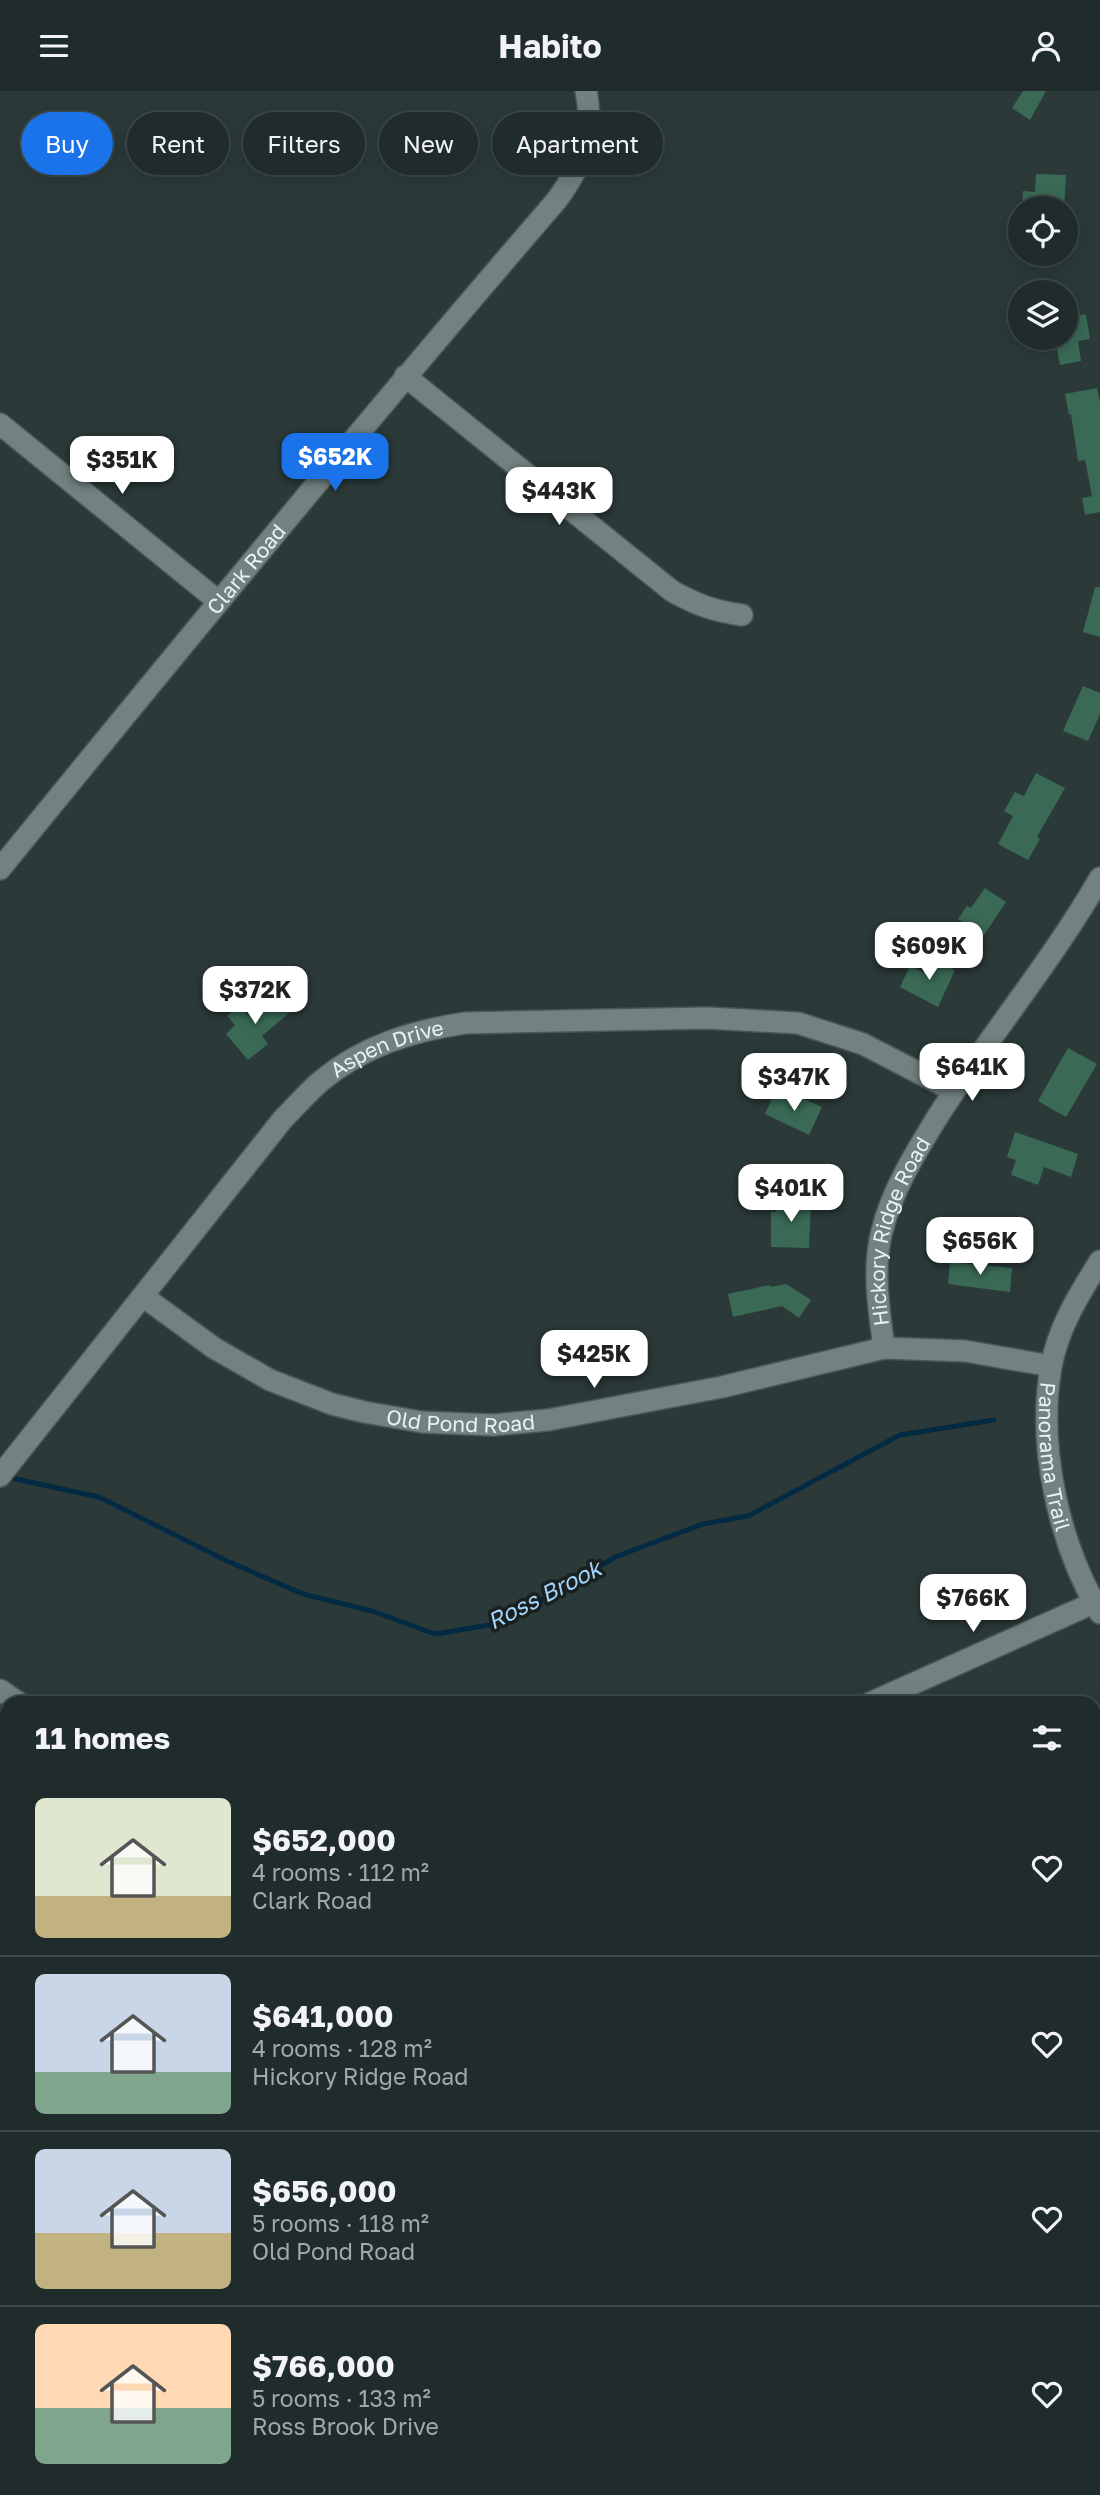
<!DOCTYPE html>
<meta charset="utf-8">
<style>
body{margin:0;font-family:"Golos Text",sans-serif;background:#2d3837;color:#f1f3f6;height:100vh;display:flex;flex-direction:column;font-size:26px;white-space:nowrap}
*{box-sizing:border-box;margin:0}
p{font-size:23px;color:#a2a7a9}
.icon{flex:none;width:38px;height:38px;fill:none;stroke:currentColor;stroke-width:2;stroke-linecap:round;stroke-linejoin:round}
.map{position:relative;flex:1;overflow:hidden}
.side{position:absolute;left:0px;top:1605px;width:1101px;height:800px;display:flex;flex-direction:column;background:#202c2b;border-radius:21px 21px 0 0;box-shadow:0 4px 18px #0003,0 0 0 2px #3d4847}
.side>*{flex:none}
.banner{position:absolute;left:21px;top:21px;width:700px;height:63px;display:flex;gap:14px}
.controls{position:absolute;left:1008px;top:105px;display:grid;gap:14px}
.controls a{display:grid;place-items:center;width:70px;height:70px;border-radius:50%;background:#202c2b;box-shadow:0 4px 18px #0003,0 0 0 2px #3d4847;font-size:35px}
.price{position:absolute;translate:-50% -60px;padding:0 16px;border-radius:14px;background:#fff;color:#222;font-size:23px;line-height:46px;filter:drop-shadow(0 2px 4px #0008)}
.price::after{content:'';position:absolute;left:50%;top:42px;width:21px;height:16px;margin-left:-10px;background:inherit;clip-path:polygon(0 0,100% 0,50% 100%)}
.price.selected{background:#1a73e8;color:#fff}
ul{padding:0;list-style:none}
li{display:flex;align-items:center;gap:21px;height:175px;padding:0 35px}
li+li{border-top:2px solid #3d4847}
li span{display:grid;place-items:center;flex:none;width:196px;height:140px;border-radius:10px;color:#555}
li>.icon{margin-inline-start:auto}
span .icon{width:84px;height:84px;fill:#fffc;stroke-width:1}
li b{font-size:30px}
h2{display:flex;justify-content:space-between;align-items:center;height:84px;padding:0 35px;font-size:30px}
.tag{padding:0 24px;border-radius:32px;background:#202c2b;box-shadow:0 4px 18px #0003,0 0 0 2px #3d4847;font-size:24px;line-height:63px}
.tag.selected{background:#1a73e8;color:#fff}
header{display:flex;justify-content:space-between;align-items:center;height:91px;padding:0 35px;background:#202c2b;font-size:32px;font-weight:700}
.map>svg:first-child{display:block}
</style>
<header><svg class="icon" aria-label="menu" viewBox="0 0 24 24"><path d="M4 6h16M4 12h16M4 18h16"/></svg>Habito<svg class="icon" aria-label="person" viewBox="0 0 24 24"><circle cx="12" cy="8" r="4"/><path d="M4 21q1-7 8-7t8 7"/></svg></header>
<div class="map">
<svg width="1100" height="2404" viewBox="0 0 1100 2404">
<rect width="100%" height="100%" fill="#2b3a39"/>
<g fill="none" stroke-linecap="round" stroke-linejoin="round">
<!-- stream -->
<path stroke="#022a42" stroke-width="5" d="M11,1387l88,19 128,64 76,33 69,17 63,23 60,-10 56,-29 64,-38 88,-33 45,-8 152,-81 94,-15"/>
</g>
<!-- building -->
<path fill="#3a6a56" d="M1023,0h23l-16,29 -18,-12z
M1036,83l30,1 -2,33h-42l1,-17 12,1z
M1086,223l4,25 -12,2 3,20 -21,4 -5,-27h11v-21z
M1097,297l3,14v110l-15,3 -3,-17 10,-2 -7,-36 -7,1 -7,-47 -2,1 -4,-21z
M1095,496h5v50l-17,-5z
M1083,595l17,7v21l-12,27 -25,-10z
M1036,682l29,15 -28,49 3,2 -12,21 -30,-16 15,-28 -9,-5 11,-19 9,4z
M985,797l21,14 -34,51 -21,-14 12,-17 -5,-3 9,-13 4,2z
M934,869l21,10 -17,37 -38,-20 10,-21 17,8z
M273,903l16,19 -27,23 6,8 -20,16 -22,-26 9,-9 -8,-9 12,-11 9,10z
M1068,957l29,16 -31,53 -28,-16z
M774,1003l25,10 3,-6 20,9 -13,28 -44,-21z
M1015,1041l63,22 -7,23 -27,-10 -6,18 -27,-10 5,-15 -9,-3z
M776,1109h35l-2,48 -38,-1v-35h5z
M950,1171l62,6 -2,24 -62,-8z
M786,1193l25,16 -12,18 -17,-12 -49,11 -5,-23 42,-9v2z"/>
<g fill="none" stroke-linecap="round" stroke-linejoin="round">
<!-- minor casing -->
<g stroke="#4b5756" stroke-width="24">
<g id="minor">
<path d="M405,285l267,215c25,14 42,20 70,24"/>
<path d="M0,333l218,177"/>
<path id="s1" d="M0,778c183,-225 367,-449 556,-668 26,-35 39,-66 30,-110"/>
<path id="s2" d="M1100,1170c-21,33 -42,67 -49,106 -14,80 8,177 49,246"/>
<path id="s3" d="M144,1206l70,51 56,32 62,24 32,8 58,10 71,3 55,-5 174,-33 162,-39 81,3 86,15"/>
<path id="s4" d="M884,1257c-5,-39 -12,-79 -2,-117 10,-41 34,-79 56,-115 52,-81 114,-155 162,-238"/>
<path id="s5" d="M0,1385l283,-357c13,-13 25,-27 38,-38 42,-35 91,-50 144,-58l242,-5 91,5 65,21 91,47"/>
<path d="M0,1599l19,13"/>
<path d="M870,1612l230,-103"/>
<path d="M1094,2109l6,-7"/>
<path d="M0,2219l7,-8"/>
<path d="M234,2404l9,-6"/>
<path d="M841,2404l6,-6"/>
</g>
</g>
<!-- major casing -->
<g stroke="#4b5756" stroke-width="24">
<path id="major" d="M0,2042l7,5
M451,2398l8,6"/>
</g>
<!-- minor -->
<use href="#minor" stroke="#728281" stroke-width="21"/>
<!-- major -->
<use href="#major" stroke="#5599a7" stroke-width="21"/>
</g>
<g text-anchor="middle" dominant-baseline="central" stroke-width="7" stroke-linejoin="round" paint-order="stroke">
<!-- street labels -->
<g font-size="21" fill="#e9f2f1" stroke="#19201f">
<text stroke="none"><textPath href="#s1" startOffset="388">Clark Road</textPath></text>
<text stroke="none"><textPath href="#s5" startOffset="584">Aspen Drive</textPath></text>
<text stroke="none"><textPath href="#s4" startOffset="121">Hickory Ridge Road</textPath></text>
<text stroke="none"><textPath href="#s3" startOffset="348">Old Pond Road</textPath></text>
<text stroke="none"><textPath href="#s2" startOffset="208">Panorama Trail</textPath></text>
</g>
<!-- water labels -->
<g font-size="23" font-style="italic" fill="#a3d4fa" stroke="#19201f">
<text transform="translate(544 1503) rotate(-27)">Ross Brook</text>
</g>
</g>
</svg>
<div class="controls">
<a><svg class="icon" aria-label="locate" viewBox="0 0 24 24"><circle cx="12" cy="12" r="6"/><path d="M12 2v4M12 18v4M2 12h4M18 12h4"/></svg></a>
<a><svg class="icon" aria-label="layers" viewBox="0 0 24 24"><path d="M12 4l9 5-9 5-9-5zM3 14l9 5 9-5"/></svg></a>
</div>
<b class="price selected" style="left:335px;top:402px">$652K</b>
<b class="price" style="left:122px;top:405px">$351K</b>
<b class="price" style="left:559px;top:436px">$443K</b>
<b class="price" style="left:929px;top:891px">$609K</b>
<b class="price" style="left:255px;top:935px">$372K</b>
<b class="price" style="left:972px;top:1012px">$641K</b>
<b class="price" style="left:794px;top:1022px">$347K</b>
<b class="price" style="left:791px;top:1133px">$401K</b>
<b class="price" style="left:980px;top:1186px">$656K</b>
<b class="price" style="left:594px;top:1299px">$425K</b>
<b class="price" style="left:973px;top:1543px">$766K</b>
<div class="banner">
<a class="tag selected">Buy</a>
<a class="tag">Rent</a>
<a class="tag">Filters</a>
<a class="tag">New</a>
<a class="tag">Apartment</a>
</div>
<section class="side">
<h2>11 homes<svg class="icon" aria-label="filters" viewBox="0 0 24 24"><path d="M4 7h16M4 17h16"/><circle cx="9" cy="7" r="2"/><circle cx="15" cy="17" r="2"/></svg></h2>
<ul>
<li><span style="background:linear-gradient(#dfe7d0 70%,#c2b280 0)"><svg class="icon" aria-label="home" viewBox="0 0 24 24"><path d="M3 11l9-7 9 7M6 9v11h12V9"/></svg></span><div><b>$652,000</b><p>4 rooms · 112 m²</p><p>Clark Road</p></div><svg class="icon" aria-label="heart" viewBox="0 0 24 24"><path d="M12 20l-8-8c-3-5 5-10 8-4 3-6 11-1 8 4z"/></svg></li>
<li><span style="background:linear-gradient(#c9d6e8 70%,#7fa58c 0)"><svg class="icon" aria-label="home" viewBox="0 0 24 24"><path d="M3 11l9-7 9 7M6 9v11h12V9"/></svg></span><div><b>$641,000</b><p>4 rooms · 128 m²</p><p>Hickory Ridge Road</p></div><svg class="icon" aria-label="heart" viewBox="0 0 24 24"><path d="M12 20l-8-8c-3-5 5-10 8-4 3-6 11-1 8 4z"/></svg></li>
<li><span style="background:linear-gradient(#c9d6e8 60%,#c2b280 0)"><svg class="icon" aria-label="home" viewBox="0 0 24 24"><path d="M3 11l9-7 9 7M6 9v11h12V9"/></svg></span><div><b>$656,000</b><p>5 rooms · 118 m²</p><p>Old Pond Road</p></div><svg class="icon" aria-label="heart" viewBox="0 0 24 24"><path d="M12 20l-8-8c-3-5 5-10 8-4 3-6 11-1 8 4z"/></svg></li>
<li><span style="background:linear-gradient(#ffd9b3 60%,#7fa58c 0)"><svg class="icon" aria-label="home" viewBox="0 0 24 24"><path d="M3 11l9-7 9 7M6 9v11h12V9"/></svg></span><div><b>$766,000</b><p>5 rooms · 133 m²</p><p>Ross Brook Drive</p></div><svg class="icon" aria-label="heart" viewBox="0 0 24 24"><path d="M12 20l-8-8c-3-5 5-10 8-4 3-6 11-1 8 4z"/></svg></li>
</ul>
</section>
</div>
